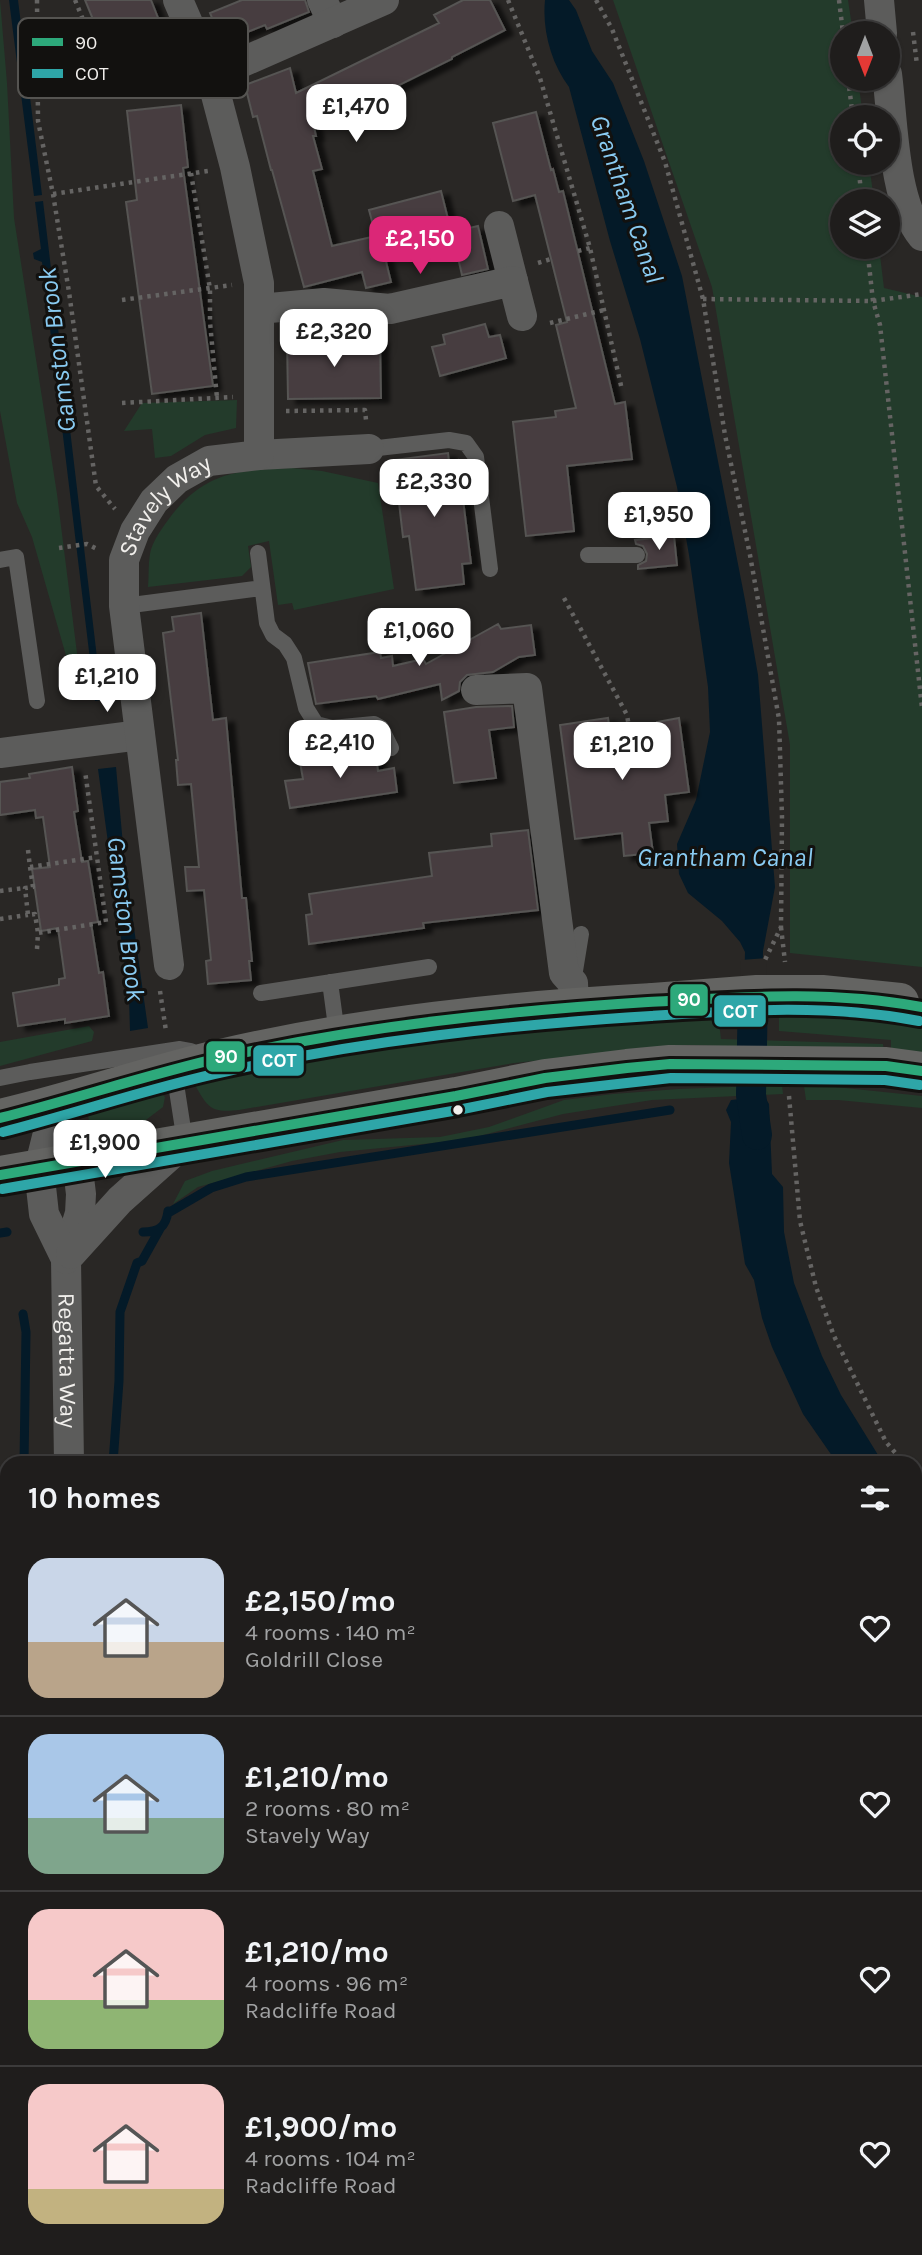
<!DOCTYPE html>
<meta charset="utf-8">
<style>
body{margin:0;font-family:Karla,sans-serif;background:#2c2a29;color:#f1f3f6;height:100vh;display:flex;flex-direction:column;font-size:26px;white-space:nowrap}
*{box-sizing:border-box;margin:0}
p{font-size:23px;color:#a1a2a3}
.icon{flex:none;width:38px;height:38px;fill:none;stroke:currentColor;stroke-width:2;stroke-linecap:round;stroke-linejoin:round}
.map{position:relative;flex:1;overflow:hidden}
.panel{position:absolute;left:0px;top:1456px;width:922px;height:800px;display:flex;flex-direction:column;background:#1f1d1c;border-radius:21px 21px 0 0;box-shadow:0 2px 5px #0004,0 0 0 2px #3c3b3b}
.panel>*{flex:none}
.needle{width:46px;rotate:180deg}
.fabs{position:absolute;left:830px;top:21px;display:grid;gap:14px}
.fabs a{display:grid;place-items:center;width:70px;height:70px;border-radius:50%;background:#1f1d1c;box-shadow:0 2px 5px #0004,0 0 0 2px #3c3b3b;font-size:35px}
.price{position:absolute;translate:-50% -60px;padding:0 16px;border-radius:14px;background:#fff;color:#222;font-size:23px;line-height:46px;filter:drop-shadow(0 2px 4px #0008)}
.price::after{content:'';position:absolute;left:50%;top:42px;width:21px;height:16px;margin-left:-10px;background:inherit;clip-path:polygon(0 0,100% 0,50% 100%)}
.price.selected{background:#db2777;color:#fff}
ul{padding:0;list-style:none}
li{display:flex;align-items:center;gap:21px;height:175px;padding:0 28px}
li+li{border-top:2px solid #3c3b3b}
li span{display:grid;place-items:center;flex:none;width:196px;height:140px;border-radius:21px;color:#555}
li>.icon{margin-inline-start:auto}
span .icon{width:84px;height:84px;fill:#fffc;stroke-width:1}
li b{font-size:30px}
h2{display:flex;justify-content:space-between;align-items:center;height:84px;padding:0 28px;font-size:30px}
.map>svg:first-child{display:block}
</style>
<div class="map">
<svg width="922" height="2255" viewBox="0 0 922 2255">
<defs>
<filter id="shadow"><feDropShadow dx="8" dy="4.5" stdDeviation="2" flood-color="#0009"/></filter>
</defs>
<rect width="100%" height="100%" fill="#292725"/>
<!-- green -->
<path fill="#233b2b" d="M0,0l7,83 7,135 43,276 23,183 -9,-4 -39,-136 -15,-34 -17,-92z
M613,0h235l5,33h-11v46h16l5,38h-21v46h27l5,38h-32v46h37l5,41 38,9v670l-132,-14v-208l-78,-458z
M237,400l-1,28 -31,7 -34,21 -16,2 -3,-29 -28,2 18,-28z
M292,468l30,3 56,12 16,106 -100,21 -2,-7 -14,2 -9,-64 -21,5 3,21 -9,9 -94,11c1,-11 0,-22 2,-33 2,-13 13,-27 21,-38 35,-45 68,-46 121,-48z
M837,1012l85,11v33l-31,-4v-12l-112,-9v-17z
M718,1014l3,25 162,5 1,8 -197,-7 -173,18 -275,47c-28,3 -31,-2 -44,-25l178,-41 172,-19z
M89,1026l5,6 -2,9 -92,25v-24z
M782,1085l1,9 -131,6 -89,14 -99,26 -124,12 -48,9 -94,26 -25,17 12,-23 27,-10 131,-31 97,-3 49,-10 75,-27 49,-6 65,-5z
M804,1086h22l96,10v12l-84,-8h-32z
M159,1091l6,6 -2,10 -29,22 -42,7 -5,-25z"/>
<!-- water -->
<path fill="#041a28" d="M9,0h9l24,195 -8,1z
M545,0h24l7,10 16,41 21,32 31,78 38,115 63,324 13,75 17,212 -12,64 -2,83 -18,-1 2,-81 -5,-10 -18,-21 -34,-28 -9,-19 -2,-30 19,-44 14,-68 -2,-45 -19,-132 -12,-68 -37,-148 -30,-98 -41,-154c-18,-24 -27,-57 -24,-87z
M43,201l59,499 -7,1 -53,-439 -8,-3 -1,-6 8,-4 -6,-47z
M116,767l8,89 24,172 -18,3 -1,-34 -31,-228z
M763,1094l6,10 3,70 11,13 1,45 10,51 28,73 19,39 42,68h-46l-34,-49 -31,-67 -10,-29 -8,-38 -9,-16 -16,-101 2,-41 -5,-12 5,-10 18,-2 2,-3z
M915,1508l7,8v52l-7,-7z"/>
<!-- pier -->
<path fill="#292725" d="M767,958l-2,54 -25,1 1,-53z"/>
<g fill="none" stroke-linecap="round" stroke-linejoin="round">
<!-- stream -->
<path stroke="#041a28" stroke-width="9" d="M168,1213l43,-25 35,-11 424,-67
M143,1232c16,0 23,-5 25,-21
M0,1233l7,-1
M23,1314l3,18 -2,131
M113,1463l6,-82 1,-69 17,-49 5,-2 19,-34
M0,1635l7,-29
M0,2009l7,-22"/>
<!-- canal -->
<path stroke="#041a28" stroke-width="30" d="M753,993l-2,102 6,40"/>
</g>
<!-- building -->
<path fill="#463e41" stroke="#565453" stroke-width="2" filter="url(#shadow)" d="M85,0h66l18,46 -56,22z
M242,0h63l4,12 -42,17 -2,-4 -43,17 -12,-29z
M463,0h27l15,30 -53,27v2l-97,48 -5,-10 -38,21 4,18h-3l9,33 -9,2 19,75 44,-10 -7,-26 72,-19 9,36 -68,18 9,37 -25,6 -4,-16 -58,15 -32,-117h-1l-14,-54 -4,1 -8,-32 45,-17 6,25 143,-70 -5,-8z
M181,105l7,62 -5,1 30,218 -61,8 -26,-192 11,-2 -10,-89z
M536,112l15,58 2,-1 6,23 4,-1 52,213 10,-2 7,57 -65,7 7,65 -48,5 -13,-114 43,-5 -1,-6 21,-3 -20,-83 11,-3 -32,-127 -22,6 -20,-78z
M478,226l10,43 -26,6 -10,-43z
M485,324l4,13 11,-2 6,23 -66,18 -8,-29 13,-3 -2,-9z
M380,338l1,60 -93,1 -1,-60z
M448,453l1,9 9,-2 13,103 -9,1 2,20 -48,6 -7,-54 -6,1 -9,-77z
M674,536l3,29 -39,4v-4l8,-4 1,-7 -4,-8 -7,-2 -1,-4z
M201,613l12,107 13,-2 16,180h4l6,63h-3l2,19 -43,4 -2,-23 5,-1 -7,-70 -17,1 -2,-24h14l-8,-83 -13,1 -2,-25h2l-15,-127 11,-2 -2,-14z
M498,624l3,5 30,-4 4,30 -16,2 -26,15 -26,3 -7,7 -1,9 -17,9 -2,-16 -62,15 -2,-3 -60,8 -8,-41 72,-11 1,6 11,-2 1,10 30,-7 3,5z
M512,706l2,21 -25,3 7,48 -42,5 -10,-71 32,-5z
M608,718l4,30 49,-3 -4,-23 22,-4 10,74 -24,3 3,26 -19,2 4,30 -29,3 -2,-23 -47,6 -15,-114z
M375,750l3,21 16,-3 3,24 -107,16 -5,-27 18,-2 -3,-17z
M72,767l6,44 -4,1 8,50 6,-1 10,61 -7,1 8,50 4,-1 6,44 -44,7v-4l-47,7 -5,-33 46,-8v-6l6,-1 -7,-50 -17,3 -9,-62 18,-2 -7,-50 -7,1 -1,-8 -35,5v-33l30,-4 -1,-4z
M528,830l10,80 -115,13 1,5 -115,16 -3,-29 6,-1 -3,-20 123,-18 -3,-23 63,-7 -1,-12z"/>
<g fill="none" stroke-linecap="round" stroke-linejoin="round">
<!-- path -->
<path stroke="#656463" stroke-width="4.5" stroke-dasharray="3.5 5" stroke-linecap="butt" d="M37,0l1,121 15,73 16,98 27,194 19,23
M75,0l9,22 -7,7
M508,0l32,78 50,170 32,142
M596,0l16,29 53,133 38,137 22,136 25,120 29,164 3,98 -1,110 -16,33
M839,0l4,33
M913,32l4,33
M848,79l5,38
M858,163l4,38
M191,173l19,116v33l7,76
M53,194l155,-23
M867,247l6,54 7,24 42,383
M578,251l12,-3
M538,263l13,-4
M703,299l170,2 49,-7
M122,300l110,-15
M550,323l54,-13
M122,403l111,-6
M286,411l79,-1 1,10
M59,548l28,-4 10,5
M564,598l63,117 9,53
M28,850l2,17 67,-10
M30,867l3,20 -8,1 3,27 7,-1 3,19
M0,891l25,-3
M0,919l28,-4
M781,927l4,35
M37,949l1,-16 68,-11 -21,-151
M160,991l6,40
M789,1096l11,125 16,66 18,49 52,106 18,21
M915,1476l7,8
M0,1736l7,2
M0,1874l7,-20
M0,1920l7,-25
M0,2215l7,-5"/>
<!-- service -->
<path stroke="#5c5c5b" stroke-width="16" d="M369,449l80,-9 17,3 10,14 14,112
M258,553l9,70 6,12 12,9 9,14 12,50 10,16 16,4 42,-4 7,4 10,20
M588,555h49
M0,560l16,-3 21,144
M124,606l138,-18
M574,977l7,-43
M330,982l7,52
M261,993l168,-26
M174,1071l11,71
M0,1078l30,-6 150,-23 11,2"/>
<!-- minor -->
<g stroke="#5c5c5b" stroke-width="30">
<path d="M322,0l11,23"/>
<path d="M879,0l3,33"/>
<path d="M887,74c6,45 6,127 35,162"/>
<path d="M211,76l173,-76"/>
<path d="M499,226l14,55"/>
<path d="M259,309l65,-6 66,6 123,-28 9,35"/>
<path d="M259,455l110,-6"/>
<path d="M476,690l51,-2 37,285 9,10 1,23"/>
<path d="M0,753l140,-18"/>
<path id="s1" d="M169,965l-45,-359v-46l11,-29 19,-30 23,-22 32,-18 50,-6v-172l-24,-116 -24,-91 -33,-76"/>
<path id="s2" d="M55,1105l22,56 4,33 -1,19 -14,46 3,204"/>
<path d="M55,1105l-16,64 5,45 22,45"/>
<path d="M71,1254l49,-54 65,-58"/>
<path d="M0,1822l7,-24"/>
</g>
<!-- trunk -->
<path stroke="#646462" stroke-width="38" d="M0,1118c74,-17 147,-43 221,-60 142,-33 287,-48 432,-56
M0,1175l456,-79 89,-18 82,-10 43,-4 216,2 36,5"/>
<!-- trunk-bridge -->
<path stroke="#646462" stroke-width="38" d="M653,1002l104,-8h65l78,8"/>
<!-- bus-1 casing -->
<g stroke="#12110f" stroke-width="16">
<path id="bus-1" d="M0,1118c75,-19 149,-44 224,-61 140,-31 281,-46 424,-55 93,-5 182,-12 274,5
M0,1175l456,-79 89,-18 82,-10 43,-4 216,2 36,5"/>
</g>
<!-- bus-2 casing -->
<g stroke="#12110f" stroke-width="16">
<path id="bus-2" d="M3,1132c75,-19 149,-45 225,-61 140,-31 280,-46 423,-55 91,-6 179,-12 268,5
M2,1189l456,-79 89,-18 124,-14 214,2 35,5"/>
</g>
<!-- bus-1 -->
<use href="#bus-1" stroke="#2da97b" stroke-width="10"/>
<!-- bus-2 -->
<use href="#bus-2" stroke="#2ea6a8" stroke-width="10"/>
</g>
<!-- markers -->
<circle fill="#f1efec" stroke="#12110f" stroke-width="2.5" cx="458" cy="1110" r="6"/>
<g text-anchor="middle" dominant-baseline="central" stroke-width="6" stroke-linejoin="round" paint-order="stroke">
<!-- street labels -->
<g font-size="24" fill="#f1efec" stroke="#12110f">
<text stroke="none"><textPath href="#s1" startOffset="478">Stavely Way</textPath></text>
<text stroke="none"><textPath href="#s2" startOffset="262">Regatta Way</textPath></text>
</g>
<!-- water labels -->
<g font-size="26" font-style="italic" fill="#89cbf2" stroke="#12110f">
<text transform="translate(627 199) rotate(71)">Grantham Canal</text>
<text transform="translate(57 350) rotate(-97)">Gamston Brook</text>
<text x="725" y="857">Grantham Canal</text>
<text transform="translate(126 919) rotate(83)">Gamston Brook</text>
</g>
</g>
<!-- legend -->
<rect x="18" y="18" width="230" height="80" rx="10" fill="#12110f" stroke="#555451" stroke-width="2"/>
<rect x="32" y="38" width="31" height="8" fill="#2da97b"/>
<rect x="32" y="69" width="31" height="9" fill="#2ea6a8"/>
<g font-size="19" fill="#f1efec">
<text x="75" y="49">90</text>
<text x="75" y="80">COT</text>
</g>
<g stroke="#12110f" stroke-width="2.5">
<rect x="669" y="983" width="40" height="34" rx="7" fill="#2da97b"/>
<rect x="713" y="994" width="54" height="34" rx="7" fill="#2ea6a8"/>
<rect x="205" y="1040" width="41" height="33" rx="7" fill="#2da97b"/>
<rect x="252" y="1044" width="53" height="33" rx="7" fill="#2ea6a8"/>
</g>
<g font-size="19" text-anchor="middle" font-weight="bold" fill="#fff">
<text x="689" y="1006">90</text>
<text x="740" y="1018">COT</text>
<text x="226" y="1063">90</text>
<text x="279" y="1067">COT</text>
</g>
</svg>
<div class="fabs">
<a><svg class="needle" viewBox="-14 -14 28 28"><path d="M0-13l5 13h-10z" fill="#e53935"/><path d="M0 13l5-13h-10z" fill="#a1a2a3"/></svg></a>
<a><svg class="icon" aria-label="locate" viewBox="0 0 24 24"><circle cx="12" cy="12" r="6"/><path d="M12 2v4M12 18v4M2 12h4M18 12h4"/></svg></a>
<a><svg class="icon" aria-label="layers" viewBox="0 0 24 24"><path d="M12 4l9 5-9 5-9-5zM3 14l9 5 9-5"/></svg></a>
</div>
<b class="price" style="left:356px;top:144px">£1,470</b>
<b class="price selected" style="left:420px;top:276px">£2,150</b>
<b class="price" style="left:334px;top:369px">£2,320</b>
<b class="price" style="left:434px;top:519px">£2,330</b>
<b class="price" style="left:659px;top:552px">£1,950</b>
<b class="price" style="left:419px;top:668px">£1,060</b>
<b class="price" style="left:107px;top:714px">£1,210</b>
<b class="price" style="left:340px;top:780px">£2,410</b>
<b class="price" style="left:622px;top:782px">£1,210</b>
<b class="price" style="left:105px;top:1180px">£1,900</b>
<section class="panel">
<h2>10 homes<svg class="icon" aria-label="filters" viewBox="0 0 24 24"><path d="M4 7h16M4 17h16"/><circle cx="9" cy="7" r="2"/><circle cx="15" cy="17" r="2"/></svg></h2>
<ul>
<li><span style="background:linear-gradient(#c9d6e8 60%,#b9a48a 0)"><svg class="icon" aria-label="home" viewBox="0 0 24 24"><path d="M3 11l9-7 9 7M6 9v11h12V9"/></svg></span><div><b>£2,150/mo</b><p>4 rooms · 140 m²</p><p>Goldrill Close</p></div><svg class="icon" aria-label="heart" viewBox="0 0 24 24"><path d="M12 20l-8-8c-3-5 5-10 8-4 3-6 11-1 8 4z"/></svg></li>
<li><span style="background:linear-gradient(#a9c7e8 60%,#7fa58c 0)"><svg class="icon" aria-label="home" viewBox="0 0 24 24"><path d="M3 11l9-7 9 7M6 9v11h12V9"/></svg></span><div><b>£1,210/mo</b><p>2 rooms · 80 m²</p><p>Stavely Way</p></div><svg class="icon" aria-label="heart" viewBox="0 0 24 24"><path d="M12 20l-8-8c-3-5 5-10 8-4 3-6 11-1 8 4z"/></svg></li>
<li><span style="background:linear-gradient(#f6c9c9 65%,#8fb573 0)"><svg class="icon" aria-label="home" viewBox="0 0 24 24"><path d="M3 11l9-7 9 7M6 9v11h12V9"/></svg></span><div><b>£1,210/mo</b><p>4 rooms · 96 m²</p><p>Radcliffe Road</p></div><svg class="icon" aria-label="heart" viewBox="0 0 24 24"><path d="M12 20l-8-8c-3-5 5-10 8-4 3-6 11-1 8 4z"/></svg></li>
<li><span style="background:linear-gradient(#f6c9c9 75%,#c2b280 0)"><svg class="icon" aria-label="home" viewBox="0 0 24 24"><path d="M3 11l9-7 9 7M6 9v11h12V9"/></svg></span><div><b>£1,900/mo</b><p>4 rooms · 104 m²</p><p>Radcliffe Road</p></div><svg class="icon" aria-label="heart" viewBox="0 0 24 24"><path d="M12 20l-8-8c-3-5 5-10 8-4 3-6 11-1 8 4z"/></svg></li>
</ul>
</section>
</div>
